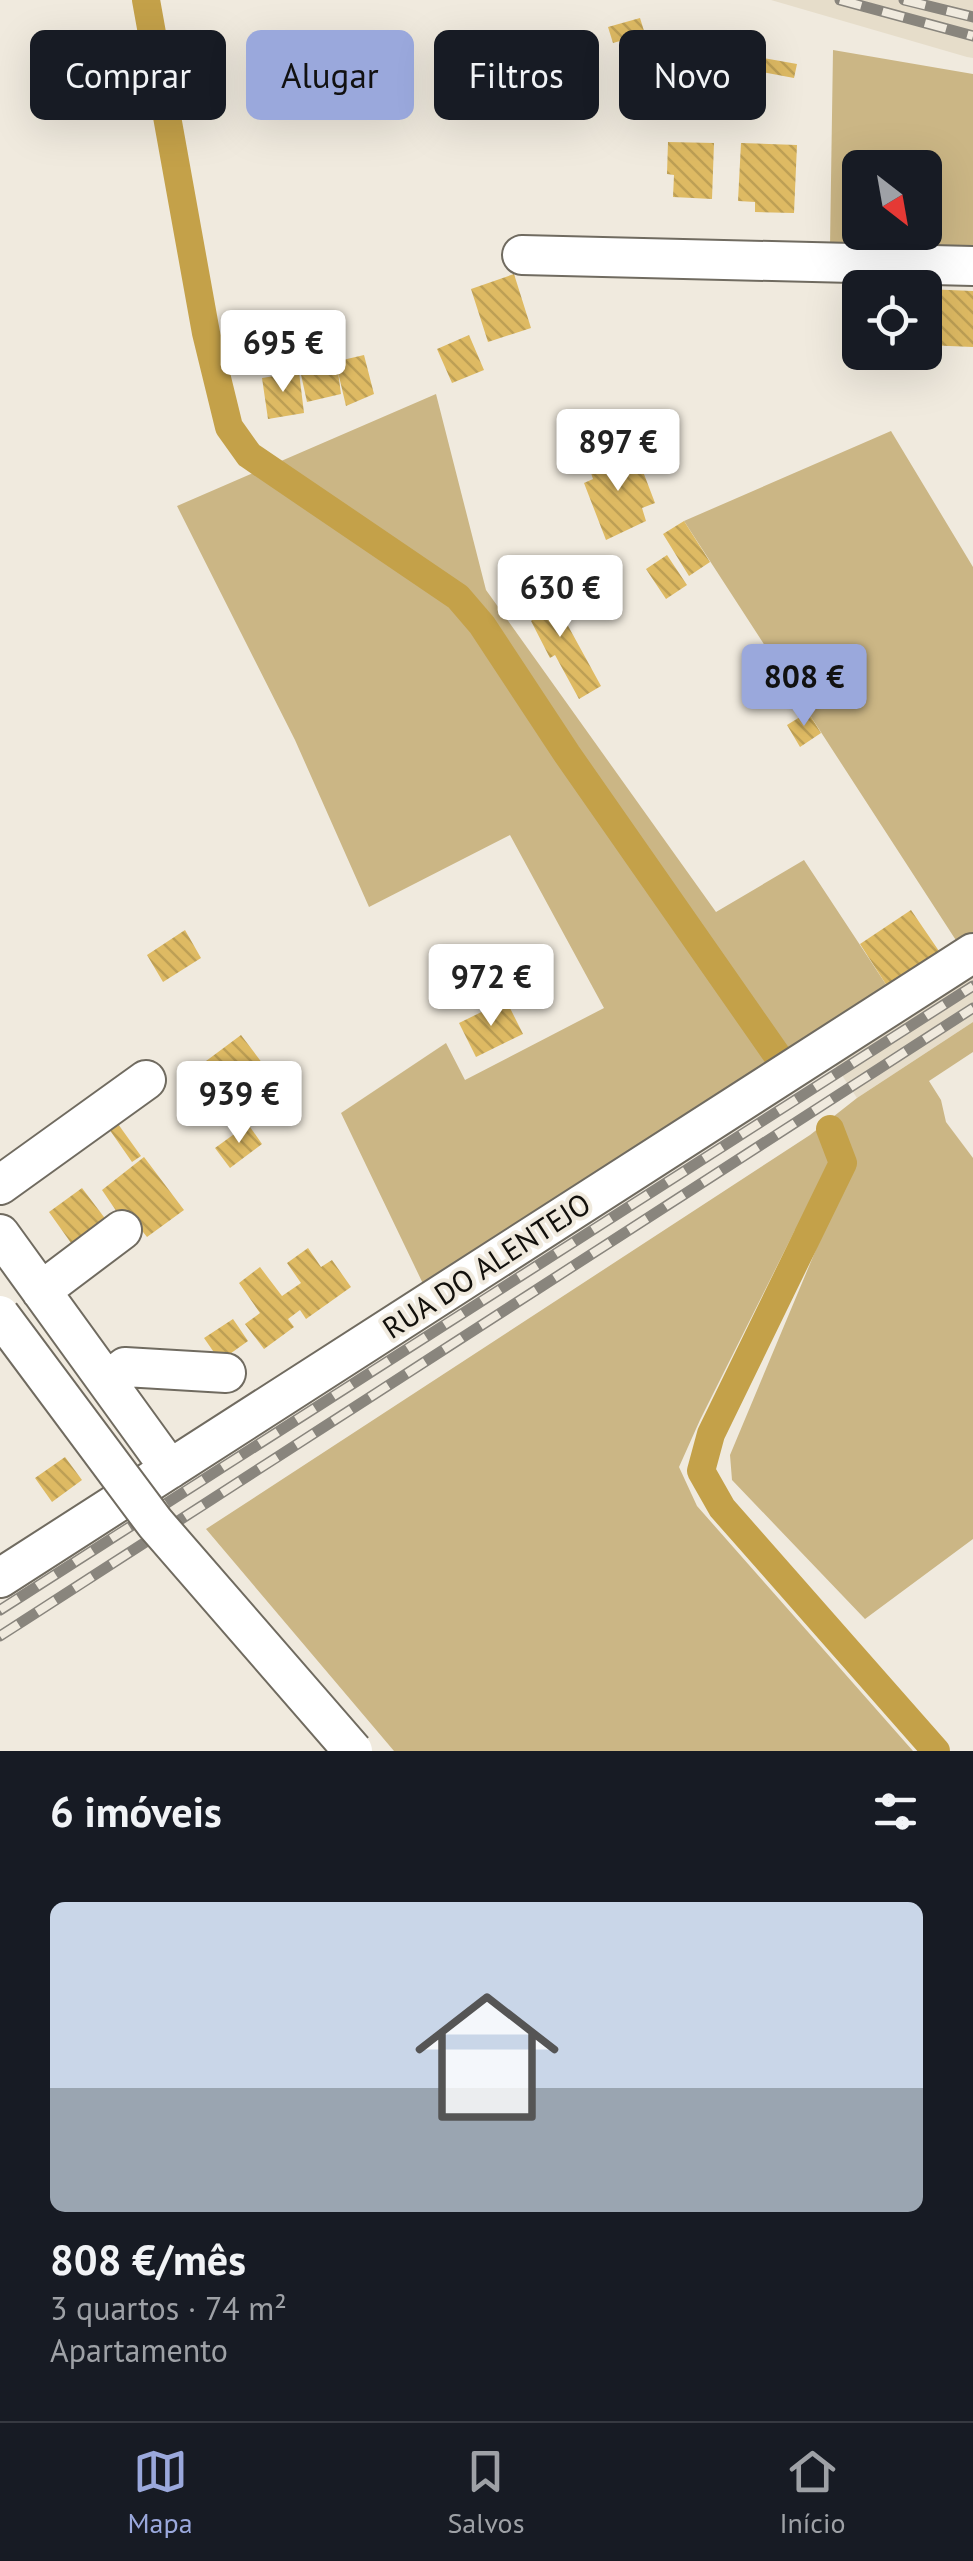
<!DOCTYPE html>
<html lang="pt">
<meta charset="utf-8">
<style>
body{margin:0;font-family:"PT Sans",sans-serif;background:#242831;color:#f1f3f6;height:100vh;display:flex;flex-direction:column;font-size:38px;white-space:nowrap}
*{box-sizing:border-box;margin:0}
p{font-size:32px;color:#9ea1a6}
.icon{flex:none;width:55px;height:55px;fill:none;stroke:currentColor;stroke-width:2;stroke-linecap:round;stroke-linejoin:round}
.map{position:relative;height:1751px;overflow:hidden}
.side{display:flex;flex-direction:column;background:#171b24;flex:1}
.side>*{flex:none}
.guide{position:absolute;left:30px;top:30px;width:915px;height:90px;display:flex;gap:20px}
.needle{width:65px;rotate:149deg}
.controls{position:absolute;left:842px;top:150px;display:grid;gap:20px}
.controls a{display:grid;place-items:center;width:100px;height:100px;border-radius:15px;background:#171b24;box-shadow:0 10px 40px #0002;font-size:50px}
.price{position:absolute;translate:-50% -85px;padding:0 22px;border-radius:10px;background:#fff;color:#222;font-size:32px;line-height:65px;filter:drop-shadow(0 2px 5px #0008)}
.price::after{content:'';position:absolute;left:50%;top:60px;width:30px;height:22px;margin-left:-15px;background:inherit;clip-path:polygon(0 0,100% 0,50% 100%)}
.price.on{background:#9aa8dc;color:#111}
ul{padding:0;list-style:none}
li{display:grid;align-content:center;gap:20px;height:530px;padding:0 50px}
li span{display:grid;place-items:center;height:310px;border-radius:15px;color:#555}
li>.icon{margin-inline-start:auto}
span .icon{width:180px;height:180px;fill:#fffc;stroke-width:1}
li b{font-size:42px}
h2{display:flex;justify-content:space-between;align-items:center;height:120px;padding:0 50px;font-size:42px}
.tag{padding:0 35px;border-radius:15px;background:#171b24;box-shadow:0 10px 40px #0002;font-size:35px;line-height:90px}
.tag.on{background:#9aa8dc;color:#111}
.menu{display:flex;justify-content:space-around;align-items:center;height:140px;border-top:2px solid #363941;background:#171b24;font-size:28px;color:#9ea1a6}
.menu a{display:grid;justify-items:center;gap:5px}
.menu .on{color:#9aa8dc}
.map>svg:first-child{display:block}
</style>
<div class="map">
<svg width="973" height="1751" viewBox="0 0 973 1751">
<defs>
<pattern id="building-back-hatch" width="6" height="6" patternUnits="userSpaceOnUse" patternTransform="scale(2.5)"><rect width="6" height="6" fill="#deba63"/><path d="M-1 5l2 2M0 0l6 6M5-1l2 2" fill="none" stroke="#bd9f55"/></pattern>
</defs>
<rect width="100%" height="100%" fill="#f0eade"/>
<!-- built -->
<path fill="#e6ddca" d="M771,0h202v58l-6,-1z
M973,968v54l-116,76 -25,-38z"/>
<!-- green -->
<path fill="#cbb685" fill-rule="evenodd" d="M833,50l140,24v179l-143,-7zM860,168h65v64h-65z
M436,394l50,196 230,322 88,-52 85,129 -462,303 -86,-179 105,-70 19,37 139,-72 -94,-173 -141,72 -74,-167 -118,-234z
M891,431l82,136v374l-12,7 -277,-427z
M973,1022v30l-44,29 12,19 5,22 27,36v381l-108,80 -133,-139 -2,-25 90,-215 -25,-10 -95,190 -21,47 18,39 216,245h-519l-188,-222 604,-394 47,-37z"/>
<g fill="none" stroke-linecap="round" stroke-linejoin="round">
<!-- canal -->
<path stroke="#c4a149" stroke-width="28" d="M146,0l60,333 23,94 20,28 209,142 24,28 85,129 212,304
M830,1129l13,34 -132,271 -10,37 21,37 214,243"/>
</g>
<!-- building -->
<path fill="url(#building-back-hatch)" d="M640,18l5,16 -32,9 -5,-16z
M670,43l8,30 15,-4 7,24 -40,11 -15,-54z
M735,53l62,11 -3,14 -37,-7 -3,15 -24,-5z
M668,142l46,1 -2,56 -39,-2 1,-22 -7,-1z
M741,143l56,2 -3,68 -39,-1v-10l-17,-1z
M514,274l17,54 -43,14 -17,-53z
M925,289l48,2v56l-48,-2z
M469,335l15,35 -32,13 -15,-34z
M364,355l10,39 -28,12 -8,-34 3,22 -34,8 -7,-32z
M299,372l5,41 -36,6 -6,-41z
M620,452l6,15 13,-6 16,42 -13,5 4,13 -40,19 -22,-57 9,-4 -5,-15z
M684,521l26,41 -21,14 -26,-42z
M667,555l20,30 -21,14 -20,-30z
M544,582l57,104 -22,13 -24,-44 -5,3 -19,-37 4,-3 -13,-24z
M808,712l13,21 -21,14 -13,-22z
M911,910l30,44 -52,35 -29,-45z
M185,930l16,28 -38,24 -16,-27z
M506,1000l17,34 -47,23 -17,-34z
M241,1035l31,41 -44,33 -30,-42z
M118,1124l23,32 -9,6 -23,-33z
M248,1124l14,20 -32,24 -15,-20z
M144,1157l40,53 -37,27 -19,-24 -7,5 -19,-28z
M82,1188l28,37 -34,25 -27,-38z
M308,1248l13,19 11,-7 19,27 -45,32 -6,-9 -12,9 6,8 -30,22 -19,-25 15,-11 -21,-30 21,-16 22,29 19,-13 -14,-20z
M233,1319l15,22 -28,20 -16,-23z
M65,1457l17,23 -30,22 -17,-24z"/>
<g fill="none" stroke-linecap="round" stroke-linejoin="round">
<!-- minor casing -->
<g stroke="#706b60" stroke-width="42">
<path id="minor" d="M522,255l451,11
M0,1185l146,-105
M0,1234l170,235
M41,1291l81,-61
M107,1381l18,-14 101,6
M0,1578l973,-625"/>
</g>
<!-- minor -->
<use href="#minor" stroke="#fff" stroke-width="38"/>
<!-- rail casing -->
<g stroke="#89857d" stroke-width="11">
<path id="rail" d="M840,0l133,36
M904,0l69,17
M0,1610l973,-624
M0,1636l973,-628"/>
</g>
<!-- rail -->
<use href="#rail" stroke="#f0eade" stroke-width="8" stroke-dasharray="22" stroke-linecap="butt"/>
<!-- minor-bridge casing -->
<g stroke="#706b60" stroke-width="42" stroke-linecap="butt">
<path id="minor-bridge" d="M0,1315l155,208 198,228"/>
</g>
<!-- minor-bridge -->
<use href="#minor-bridge" stroke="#fff" stroke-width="38"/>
</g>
<g text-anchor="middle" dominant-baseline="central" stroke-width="8" stroke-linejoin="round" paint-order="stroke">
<!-- street labels -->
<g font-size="30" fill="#12100c" stroke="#f0eade">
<text transform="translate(486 1265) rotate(-33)">RUA DO ALENTEJO</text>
</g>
</g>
</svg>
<div class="controls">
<a><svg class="needle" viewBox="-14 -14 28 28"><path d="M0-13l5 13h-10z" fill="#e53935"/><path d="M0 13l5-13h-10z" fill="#9ea1a6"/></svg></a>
<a><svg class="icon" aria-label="locate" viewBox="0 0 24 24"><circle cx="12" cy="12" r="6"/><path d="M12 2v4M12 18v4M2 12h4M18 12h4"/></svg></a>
</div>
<b class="price" style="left:283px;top:395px">695 €</b>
<b class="price" style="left:618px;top:494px">897 €</b>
<b class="price" style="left:560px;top:640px">630 €</b>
<b class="price on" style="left:804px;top:729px">808 €</b>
<b class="price" style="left:491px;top:1029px">972 €</b>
<b class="price" style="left:239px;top:1146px">939 €</b>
<div class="guide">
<a class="tag">Comprar</a>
<a class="tag on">Alugar</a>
<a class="tag">Filtros</a>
<a class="tag">Novo</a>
</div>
</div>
<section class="side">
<h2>6 imóveis<svg class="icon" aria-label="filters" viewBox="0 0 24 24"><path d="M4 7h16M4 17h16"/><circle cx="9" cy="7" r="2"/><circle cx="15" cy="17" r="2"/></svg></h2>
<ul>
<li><span style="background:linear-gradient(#c9d6e8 60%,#9aa5b1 0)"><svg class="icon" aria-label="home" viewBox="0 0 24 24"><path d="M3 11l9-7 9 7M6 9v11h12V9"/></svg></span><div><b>808 €/mês</b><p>3 quartos · 74 m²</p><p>Apartamento</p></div></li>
</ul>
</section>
<nav class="menu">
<a class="on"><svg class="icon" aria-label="map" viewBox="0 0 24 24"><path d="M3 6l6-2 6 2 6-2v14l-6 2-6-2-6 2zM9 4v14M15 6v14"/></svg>Mapa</a>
<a><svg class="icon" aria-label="saved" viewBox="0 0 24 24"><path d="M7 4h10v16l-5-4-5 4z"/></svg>Salvos</a>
<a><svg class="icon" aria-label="home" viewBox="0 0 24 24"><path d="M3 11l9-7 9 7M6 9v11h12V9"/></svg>Início</a>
</nav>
